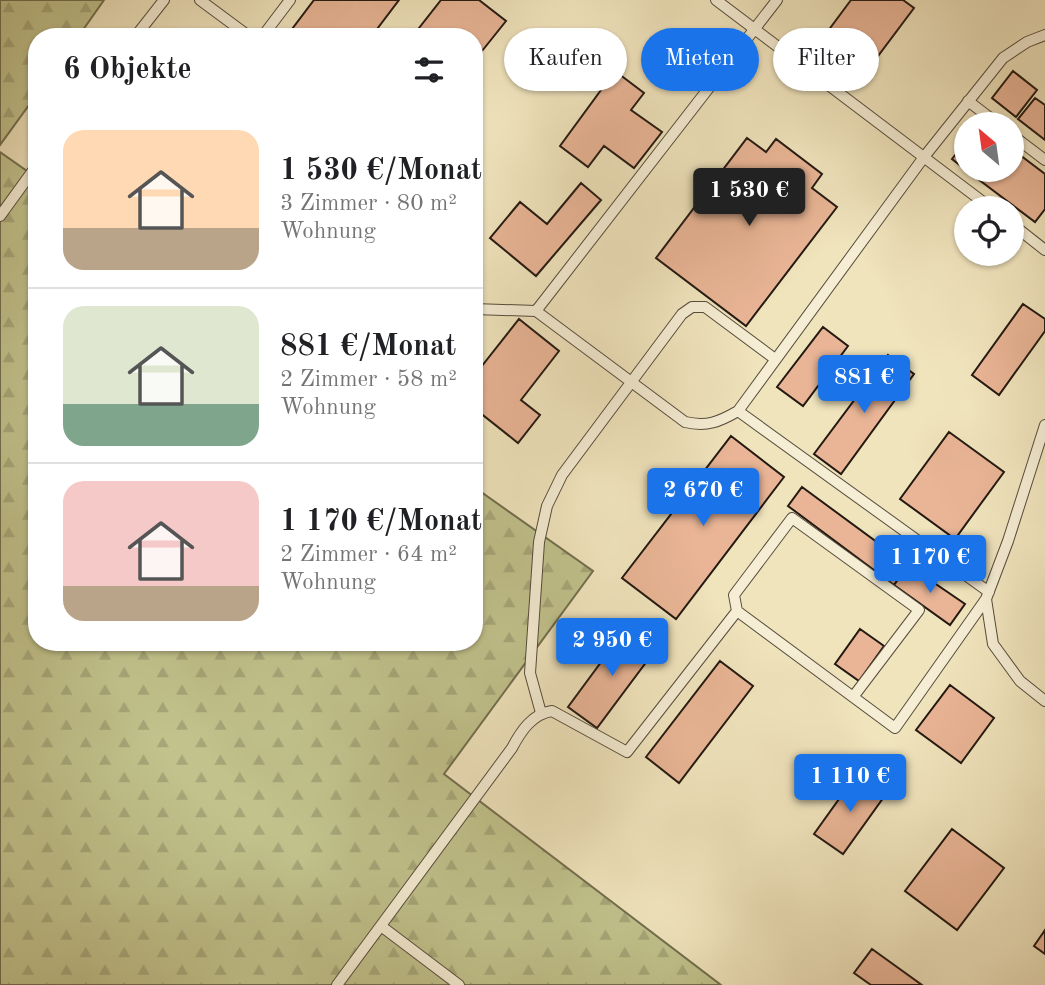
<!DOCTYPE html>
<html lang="de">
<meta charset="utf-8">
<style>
body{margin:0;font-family:"Old Standard TT",serif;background:#f6f6f6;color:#202124;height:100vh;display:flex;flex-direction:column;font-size:26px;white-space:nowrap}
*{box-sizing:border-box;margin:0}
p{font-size:23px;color:#757577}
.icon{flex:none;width:38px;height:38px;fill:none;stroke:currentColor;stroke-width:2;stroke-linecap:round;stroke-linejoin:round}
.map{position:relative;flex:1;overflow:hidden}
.panel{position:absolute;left:28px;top:28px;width:455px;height:623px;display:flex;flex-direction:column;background:#fff;border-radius:28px;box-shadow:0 2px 5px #0004}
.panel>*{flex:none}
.top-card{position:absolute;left:504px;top:28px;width:436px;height:63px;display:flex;gap:14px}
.needle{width:46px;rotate:331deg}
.buttons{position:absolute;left:954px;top:112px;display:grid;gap:14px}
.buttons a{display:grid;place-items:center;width:70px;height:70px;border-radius:50%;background:#fff;box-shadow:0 2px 5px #0004;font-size:35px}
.price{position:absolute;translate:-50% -60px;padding:0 16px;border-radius:7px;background:#1a73e8;color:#fff;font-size:23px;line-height:46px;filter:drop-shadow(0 2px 4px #0008)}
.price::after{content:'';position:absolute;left:50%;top:42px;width:21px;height:16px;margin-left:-10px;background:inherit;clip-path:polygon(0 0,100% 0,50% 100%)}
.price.on{background:#222;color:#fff}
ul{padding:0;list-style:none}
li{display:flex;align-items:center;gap:21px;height:175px;padding:0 35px}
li+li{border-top:2px solid #e0e0e0}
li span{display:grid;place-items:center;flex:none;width:196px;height:140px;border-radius:21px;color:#555}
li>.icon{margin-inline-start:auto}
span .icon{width:84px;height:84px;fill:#fffc;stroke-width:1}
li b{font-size:30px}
h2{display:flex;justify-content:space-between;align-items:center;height:84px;padding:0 35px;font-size:30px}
.pill{padding:0 24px;border-radius:32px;background:#fff;box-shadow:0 2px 5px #0004;font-size:24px;line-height:63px}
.pill.on{background:#1a73e8;color:#fff}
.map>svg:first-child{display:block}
</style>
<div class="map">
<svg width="1045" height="985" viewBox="0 0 1045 985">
<defs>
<pattern id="forest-firs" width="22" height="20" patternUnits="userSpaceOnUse" patternTransform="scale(1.75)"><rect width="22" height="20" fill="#c1c28c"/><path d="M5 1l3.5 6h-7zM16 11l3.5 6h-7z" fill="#a6a678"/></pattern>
</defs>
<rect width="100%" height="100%" fill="#f0e4bd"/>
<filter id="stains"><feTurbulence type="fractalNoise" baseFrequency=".00286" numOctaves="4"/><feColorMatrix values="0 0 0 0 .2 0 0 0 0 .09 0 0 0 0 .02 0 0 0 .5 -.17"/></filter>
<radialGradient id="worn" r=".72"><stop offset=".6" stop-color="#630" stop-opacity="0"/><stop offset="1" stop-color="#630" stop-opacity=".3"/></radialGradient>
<!-- forest -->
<path fill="url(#forest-firs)" stroke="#726e4e" stroke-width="2" d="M0,0h104l-26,37h-41v57l-37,51z
M0,152l37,26v464h437v-155l119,84 -149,203 277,211h-721z"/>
<!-- building -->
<path fill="#e9b596" stroke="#231911" stroke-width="2" d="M314,0h85l-28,37h-85z
M441,0h38l27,21 -32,40v-24h-62z
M851,0h52l11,8 -48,64 -44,-33z
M615,71l29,22 -13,17 31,22 -28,36 -30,-22 -16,21 -28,-21z
M1013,71l24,19 -21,27 -24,-19z
M1035,98l10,7v35l-27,-21z
M747,138l19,14 10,-13 46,35 -10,14 25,19 -91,119 -90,-68z
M966,141v29l-14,-11z
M1012,149l33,25v35l-10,13 -69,-52h46z
M581,183l20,17 -65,76 -46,-38 30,-36 27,22z
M1023,304l22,15v12l-46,64 -27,-20z
M519,319l40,32 -38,49 19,15 -22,28 -44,-35v-32z
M823,327l25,19 -45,60 -26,-19z
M888,355l26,19 -73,100 -27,-20z
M949,432l55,40 -49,67 -55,-40z
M731,436l53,41 -108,142 -54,-41z
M802,487l106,78 -14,20 -106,-79z
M908,565l57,39 -15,21 -56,-40z
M627,627l29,22 -59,79 -29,-21z
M860,629l24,17 -25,35 -24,-17z
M720,661l33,25 -74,97 -33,-26z
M950,685l44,33 -33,45 -45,-33z
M857,774l29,20 -43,60 -29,-20z
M952,829l52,39 -47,62 -52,-39z
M1045,930v24l-11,-8z
M872,949l50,36h-51l-17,-12z"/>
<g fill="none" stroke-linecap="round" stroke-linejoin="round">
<!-- service casing -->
<g stroke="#564c3c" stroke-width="12">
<path id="service" d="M200,0l50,37
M716,0l275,208
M777,0l-241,311 149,111c22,5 34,0 53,-11l186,-254 79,-99 24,-16 18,-7
M135,37l29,-37
M262,37l28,-37
M968,101l30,23
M1012,135l33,25
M0,216l37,-51
M1012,224l33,26
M474,309l62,2
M738,411l251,181
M1045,425l-37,116 -22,58 7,45 27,37 25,20
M737,611l-3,-16 58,-77 127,92 -66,87
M541,713l-11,-40 9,-131 8,-36 15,-31 120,-161 10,-7h13l70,52
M381,926l78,59
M337,985l175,-237c9,-17 20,-34 40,-37l75,41 110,-141 158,117 91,-129"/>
</g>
<!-- service -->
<use href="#service" stroke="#f5edd4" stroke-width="10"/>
</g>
<rect width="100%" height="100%" filter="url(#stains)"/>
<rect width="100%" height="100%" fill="url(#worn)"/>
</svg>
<div class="buttons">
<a><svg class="needle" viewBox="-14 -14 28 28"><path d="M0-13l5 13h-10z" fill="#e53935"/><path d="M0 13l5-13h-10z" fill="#757577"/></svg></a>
<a><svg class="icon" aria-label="locate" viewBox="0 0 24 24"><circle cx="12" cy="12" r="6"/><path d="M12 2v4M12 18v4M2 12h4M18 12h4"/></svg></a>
</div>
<b class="price on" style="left:749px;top:228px">1 530 €</b>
<b class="price" style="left:864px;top:415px">881 €</b>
<b class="price" style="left:703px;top:528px">2 670 €</b>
<b class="price" style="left:930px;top:595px">1 170 €</b>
<b class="price" style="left:612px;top:678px">2 950 €</b>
<b class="price" style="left:850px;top:814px">1 110 €</b>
<div class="top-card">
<a class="pill">Kaufen</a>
<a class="pill on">Mieten</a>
<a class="pill">Filter</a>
</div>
<section class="panel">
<h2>6 Objekte<svg class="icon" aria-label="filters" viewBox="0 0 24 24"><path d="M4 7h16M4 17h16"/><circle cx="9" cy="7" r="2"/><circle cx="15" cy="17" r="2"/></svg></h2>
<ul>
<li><span style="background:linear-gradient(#ffd9b3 70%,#b9a48a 0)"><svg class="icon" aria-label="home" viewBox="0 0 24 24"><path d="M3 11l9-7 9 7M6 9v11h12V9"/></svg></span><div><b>1 530 €/Monat</b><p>3 Zimmer · 80 m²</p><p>Wohnung</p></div></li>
<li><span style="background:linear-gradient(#dfe7d0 70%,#7fa58c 0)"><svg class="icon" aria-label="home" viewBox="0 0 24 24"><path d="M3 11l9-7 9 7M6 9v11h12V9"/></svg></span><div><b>881 €/Monat</b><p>2 Zimmer · 58 m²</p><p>Wohnung</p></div></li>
<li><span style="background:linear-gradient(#f6c9c9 75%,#b9a48a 0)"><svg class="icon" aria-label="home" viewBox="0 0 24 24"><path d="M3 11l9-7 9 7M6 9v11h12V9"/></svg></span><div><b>1 170 €/Monat</b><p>2 Zimmer · 64 m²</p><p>Wohnung</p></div></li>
</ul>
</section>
</div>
